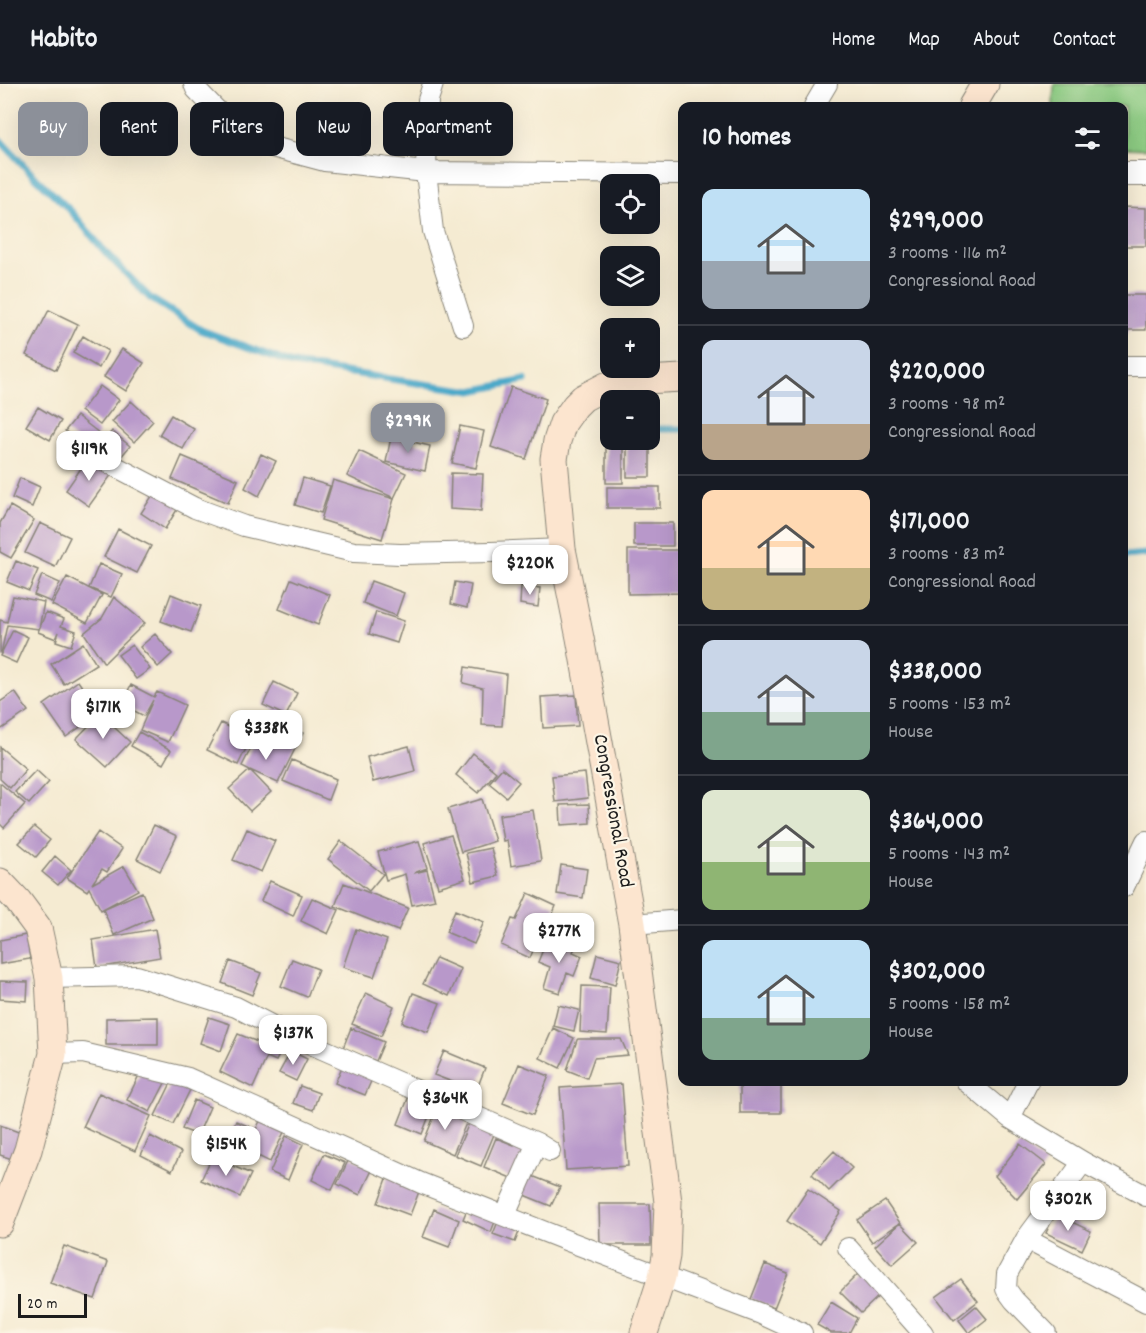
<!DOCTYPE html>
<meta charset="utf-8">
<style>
body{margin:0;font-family:Dekko,sans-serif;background:#20242c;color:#f1f3f6;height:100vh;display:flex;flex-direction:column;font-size:22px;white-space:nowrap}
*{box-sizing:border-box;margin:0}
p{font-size:20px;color:#9ea1a6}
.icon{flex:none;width:33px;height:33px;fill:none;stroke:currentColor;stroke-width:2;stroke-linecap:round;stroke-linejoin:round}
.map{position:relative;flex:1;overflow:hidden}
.sheet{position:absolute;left:678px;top:18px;width:450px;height:984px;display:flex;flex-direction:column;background:#171b24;border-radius:12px;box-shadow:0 6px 24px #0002}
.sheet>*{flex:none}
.banner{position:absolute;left:18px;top:18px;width:570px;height:54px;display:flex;gap:12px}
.fabs{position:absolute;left:600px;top:90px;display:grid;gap:12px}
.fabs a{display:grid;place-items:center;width:60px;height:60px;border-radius:12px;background:#171b24;box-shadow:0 6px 24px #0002;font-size:30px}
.scale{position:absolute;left:18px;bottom:15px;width:69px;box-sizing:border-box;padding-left:6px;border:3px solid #1c1c1c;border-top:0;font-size:16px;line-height:21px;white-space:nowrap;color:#1c1c1c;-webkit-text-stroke:4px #fcf5e5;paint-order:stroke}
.price{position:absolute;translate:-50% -51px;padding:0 14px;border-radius:12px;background:#fff;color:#222;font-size:20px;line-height:39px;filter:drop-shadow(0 2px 3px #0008)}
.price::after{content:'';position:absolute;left:50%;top:36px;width:18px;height:14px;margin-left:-9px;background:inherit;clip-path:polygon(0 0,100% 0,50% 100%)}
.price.current{background:#8c9099;color:#fff}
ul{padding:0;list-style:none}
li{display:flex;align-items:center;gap:18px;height:150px;padding:0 24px}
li+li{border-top:2px solid #363941}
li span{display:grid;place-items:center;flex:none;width:168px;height:120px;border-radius:12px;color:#555}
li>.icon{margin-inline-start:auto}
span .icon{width:72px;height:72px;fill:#fffc;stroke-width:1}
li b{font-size:26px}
h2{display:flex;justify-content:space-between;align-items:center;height:72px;padding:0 24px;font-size:26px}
.pill{padding:0 21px;border-radius:12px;background:#171b24;box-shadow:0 6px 24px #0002;font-size:21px;line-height:54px}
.pill.current{background:#8c9099;color:#fff}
header{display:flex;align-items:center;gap:36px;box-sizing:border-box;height:84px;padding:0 30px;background:#171b24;border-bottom:2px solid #363941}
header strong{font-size:28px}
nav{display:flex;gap:33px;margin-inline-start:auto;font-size:21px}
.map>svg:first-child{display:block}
</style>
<header>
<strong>Habito</strong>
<nav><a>Home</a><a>Map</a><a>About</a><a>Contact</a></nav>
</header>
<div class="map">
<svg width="1146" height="1249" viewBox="0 0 1146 1249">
<rect width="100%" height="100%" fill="#fcf5e5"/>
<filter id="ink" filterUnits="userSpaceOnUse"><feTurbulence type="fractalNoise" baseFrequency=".0167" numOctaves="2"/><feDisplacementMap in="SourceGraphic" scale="12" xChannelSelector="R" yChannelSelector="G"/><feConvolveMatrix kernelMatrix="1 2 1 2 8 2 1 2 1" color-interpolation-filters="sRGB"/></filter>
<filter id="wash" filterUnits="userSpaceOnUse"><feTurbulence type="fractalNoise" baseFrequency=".008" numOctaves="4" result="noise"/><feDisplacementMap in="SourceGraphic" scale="24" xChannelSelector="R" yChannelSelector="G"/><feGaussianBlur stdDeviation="1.35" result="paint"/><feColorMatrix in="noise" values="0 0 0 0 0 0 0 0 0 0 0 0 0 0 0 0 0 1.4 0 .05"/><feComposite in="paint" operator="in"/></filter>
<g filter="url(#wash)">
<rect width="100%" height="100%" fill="#f5ebd2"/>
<!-- green -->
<path fill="#8ccb82" stroke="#54744f" stroke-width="1.5" d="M1054,0h92v65l-22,-1v-42h-71z"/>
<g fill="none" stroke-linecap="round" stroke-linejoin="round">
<!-- stream -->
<path stroke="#4ba9c9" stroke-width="7" d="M0,56l30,32 41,39 35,42 44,45 51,32 92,34 117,18 62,9 53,-11
M650,345h32
M1124,472l22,-2"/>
</g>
<g id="blocks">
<!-- building -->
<path fill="#b898ca" d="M1124,123l22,1v38h-22z
M1124,211h22v35h-18v4h-4z
M49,226l29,14 -22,46 -30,-15z
M83,252l25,15 -9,17 -26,-15z
M122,265l22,14 -18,28 -22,-14z
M100,302l19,14 -19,25 -19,-14z
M511,303l35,12 -20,60 -35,-12z
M131,317l22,20 -19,21 -22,-20z
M38,323l23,14 -11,19 -24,-14z
M407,329l26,1v18l-27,-1z
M171,331l23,14 -11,20 -24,-14z
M77,332l22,17 -13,15 -21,-17z
M460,342l24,5 -8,37 -24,-5z
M112,347l18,15 -10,12 -18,-15z
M391,353l39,9 -5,25 -39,-9z
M606,355l17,1v43h-17z
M627,360l23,1v32h-23z
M359,367l47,22 -12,25 -47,-22z
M261,370l15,7 -17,35 -14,-8z
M182,372l56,24 -10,23 -56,-24z
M88,374l24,16 -23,32 -23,-16z
M451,389l32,1 -2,37 -31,-2z
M20,394l20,9 -8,20 -20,-9z
M303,394l27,8 -9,27 -26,-8z
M333,396l61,19 -12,40 -61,-19z
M607,403h53v21h-53z
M156,406l24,15 -15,24 -24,-16z
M10,422l24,14 -23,38 -11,-6v-29z
M40,439l30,14 -15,30 -30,-14z
M634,439h39v23h-39z
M118,445l33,17 -14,27 -33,-16z
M628,466h54v43l-54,1z
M16,477l22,9 -9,21 -22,-9z
M99,480l23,10 -11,23 -22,-9z
M42,491l18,8 -9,19 -17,-7z
M67,493l35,18 -15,28 -35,-18z
M291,495l39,16 -12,30 -39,-16z
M371,497l33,12 -8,23 -33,-13z
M455,498l16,3 -4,23 -16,-4z
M521,502l19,2 -2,19 -18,-3z
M171,510l30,12 -10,26 -30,-11z
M13,512l31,6 -5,27 -32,-4 -6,29 -1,-1v-33l7,2z
M114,513l31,26 -41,40 -20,-30 18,-15z
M46,528l18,7 -3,7 15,5 -5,15 -15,-5 3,-9 -3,7 -18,-7z
M376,528l28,9 -7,22 -28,-9z
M13,546l15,7 -12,26 -16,-7z
M155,550l17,20 -14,13 -18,-20z
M83,559l13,21 -32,20 -13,-20z
M132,561l18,24 -14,10 -18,-24z
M465,583l41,7 -4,52 -20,-1 1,-37 -20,-5z
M78,597l22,32 -34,24 -22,-32z
M274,598l23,11 -11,23 -23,-11z
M131,601l23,12 3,-5 28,13 -17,37 -28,-12 13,-30 -9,16 -23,-12z
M15,608l13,19 -28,19v-28z
M576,611l2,31 -35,2 -2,-31z
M100,630l30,28 -23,25 -31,-28z
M268,631l35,18 -25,50 -28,-13 21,22 -21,19 -21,-22 21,-19 -8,-4z
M221,639l30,15 -13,27 -31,-15z
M139,648l32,18 -8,14 -32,-18z
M409,662l6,25 -42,11 -6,-25z
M0,663l26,22 -16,19 -10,-9z
M473,669l23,19 -18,21 -22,-18z
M292,676l44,19 -8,21 -45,-19z
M502,684l17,14 -13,15 -17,-14z
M36,686l13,12 -20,22 -14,-12z
M585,689l3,25 -33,4 -3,-26z
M0,699l25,21 -21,24 -4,-4z
M482,715l13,42 -34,11 -13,-43z
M589,720l1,19 -29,2 -1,-20z
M533,726l8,51 -30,5 -4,-26 -4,1 -4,-26z
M154,741l23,11 -17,35 -23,-12z
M34,743l16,13 -14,17 -17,-14z
M247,745l28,12 -14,31 -28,-12z
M98,748l24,17 -15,23 -5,-3 -10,15 32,-18 14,24 -37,20 -12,-22 -2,3 -20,-13z
M451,751l14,44 -27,8 -14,-44z
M341,757l42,33 -14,17 -41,-32z
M419,757l8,27 -13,5 13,-3 8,30 -23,5 -7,-31 -19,6 -8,-28z
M491,764l7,28 -25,6 -7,-29z
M55,772l16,14 -13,15 -16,-13z
M561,781l26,4 -4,29 -26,-4z
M270,797l32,14 -9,21 -32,-15z
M344,799l64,25 -10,23 -63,-25z
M142,808l11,26 -39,17 -11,-26z
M528,809l28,13 -11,26 -4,-1 -11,27 -29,-13 11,-26 4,1z
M312,814l27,12 -11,24 -27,-13z
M455,826l29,12 -10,22 -28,-12z
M155,845l5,28 -63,11 -4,-28z
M356,845l31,11 -13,37 -31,-10z
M26,851l4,24 -30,5v-24z
M546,858l11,4 1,-3 17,5 -2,4 9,4 -8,20 -7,-3 -7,20 -16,-5 6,-21 -12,-5z
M597,870l24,6 -6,25 -24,-7z
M436,874l25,11 -12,27 -26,-12z
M292,875l26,10 -11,28 -26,-11z
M230,877l31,12 -9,22 -30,-12z
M0,897l28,1 -1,19 -27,-2z
M582,902l28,1 -3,47 -27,-2z
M366,909l28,13 -13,30 -29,-12z
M413,909l27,10 -12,29 -26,-10z
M558,921l21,5 -5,21 -21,-5z
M158,933v28h-52v-27z
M209,933l21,7 -9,27 -21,-8z
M268,943l20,10 -12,24 -9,-4 -14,31 -33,-16 18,-38 22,9z
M351,944l33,14 -8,19 -33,-13z
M553,944l21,10 -14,30 -20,-10z
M578,955h43l7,16 -34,3 -7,20 -20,-8 10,-30z
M291,967l16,8 -11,22 -17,-8z
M444,967l41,17 -9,23 -42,-16z
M519,980l30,12 -16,39 -30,-12z
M342,983l30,12 -7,16 -30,-12z
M141,987l24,12 -15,29 -23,-12z
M172,997l18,9 -17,34 -18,-8z
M740,998h41v31h-41z
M622,1000l6,82 -62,4 -6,-82z
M300,1002l19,7 -6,17 -20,-7z
M99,1009l52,23 -16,35 -52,-24z
M409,1012l24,10 -11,28 -24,-10z
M194,1016l16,7 -12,28 -16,-6z
M437,1025l30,12 -14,33 -29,-13z
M261,1035l24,11 -15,32 -24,-12z
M236,1037l14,6 -10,22 -14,-6z
M470,1037l25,11 -14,34 -26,-11z
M0,1041l21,8 -9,26 -12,-4z
M150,1052l31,16 -9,19 -31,-16z
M286,1052l17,8 -15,36 -18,-8z
M496,1054l18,7 3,-7 14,6 -15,36 -32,-13z
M1020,1060l26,20 -29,35 -22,-23z
M834,1067l18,17 -23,23 -17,-17z
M324,1070l21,9 -13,27 -20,-10z
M212,1073l39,17 -11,23 -39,-17z
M350,1073l23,11 -13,27 -23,-11z
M527,1090l33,13 -9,19 -32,-13z
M388,1092l32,13 -10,26 -32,-12z
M808,1105l33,22 -21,32 -33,-22z
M885,1117l15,22 18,19 -26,23 -17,-19 25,-23 -28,19 -15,-22z
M599,1120h51l1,41h-51z
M468,1123l28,12 -5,13 -28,-13z
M434,1125l25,11 -10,27 -26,-10z
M1055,1130l36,17 -9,19 -36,-17z
M499,1135l22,8 -6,15 -22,-8z
M64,1162l44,16 -13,37 -45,-16z
M765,1180l23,9 -14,35 -23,-9z
M862,1186l21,22 -22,21 -21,-21z
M961,1195l17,22 -24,19 -18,-23z
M831,1218l26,16 -8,15h-18l-14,-8z
M976,1222l11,13 -18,14 -10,-13z"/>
</g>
</g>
<g filter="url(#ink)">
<use href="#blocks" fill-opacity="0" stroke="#888477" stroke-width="1.5"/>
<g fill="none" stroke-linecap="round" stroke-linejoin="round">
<!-- minor casing -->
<g stroke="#888477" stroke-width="22">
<path id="minor" d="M194,0l2,5 31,32 34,23 64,17 101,11 256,2
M433,0l-5,16 -2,72 7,59 30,95
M814,22l13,-22
M1124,282h22
M103,376l92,48 49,18 110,26 46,2 91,-2 71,-3
M1124,803l22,-46
M632,840l50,-4
M49,894l88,-2 99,31 52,27 249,109 13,8
M53,970l30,-1 105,25 233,105 147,58 193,73 41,19
M967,998l43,36 73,44 63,34
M1010,1034l18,-36
M505,1131l32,-72
M1026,1155l120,63
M848,1164l75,85
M1046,1249l-32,-33 -8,-11 1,-15 19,-35 57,-77"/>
</g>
<!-- tertiary casing -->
<g stroke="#888477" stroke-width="26">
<path id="tertiary" d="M1124,90h22"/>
</g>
<!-- secondary casing -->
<g stroke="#888477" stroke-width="29">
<path id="secondary" d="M972,22l13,-22
M0,798l18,19 20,27 11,50 4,76 -25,96 -28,73
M644,1249l18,-56 4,-21 2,-54 -36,-278 -52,-286 -18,-89 -8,-90 3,-18 6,-18 12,-17 8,-8 23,-12 21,-5 55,-3"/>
</g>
<!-- minor -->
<use href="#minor" stroke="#fff" stroke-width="20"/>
<!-- tertiary -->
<use href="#tertiary" stroke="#fff" stroke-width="24"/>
<!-- secondary -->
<use href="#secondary" stroke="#fce5cf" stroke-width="27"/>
</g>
</g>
<g text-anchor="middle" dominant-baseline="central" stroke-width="4.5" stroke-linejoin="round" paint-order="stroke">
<!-- street labels -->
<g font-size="21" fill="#1c1c1c" stroke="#fcf5e5">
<text transform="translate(612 727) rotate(80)">Congressional Road</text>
</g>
</g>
</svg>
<div class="fabs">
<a><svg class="icon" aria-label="locate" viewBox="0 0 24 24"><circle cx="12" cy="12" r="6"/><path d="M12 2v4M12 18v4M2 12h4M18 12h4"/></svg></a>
<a><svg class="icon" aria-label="layers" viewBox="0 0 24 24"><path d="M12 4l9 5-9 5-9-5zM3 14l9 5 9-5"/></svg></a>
<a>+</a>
<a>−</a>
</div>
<div class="scale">20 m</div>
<b class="price current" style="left:408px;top:370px">$299K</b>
<b class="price" style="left:89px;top:398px">$119K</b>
<b class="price" style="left:530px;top:512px">$220K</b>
<b class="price" style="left:103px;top:656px">$171K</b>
<b class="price" style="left:266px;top:677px">$338K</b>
<b class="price" style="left:559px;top:880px">$277K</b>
<b class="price" style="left:293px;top:982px">$137K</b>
<b class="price" style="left:445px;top:1047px">$364K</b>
<b class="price" style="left:226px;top:1093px">$154K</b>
<b class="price" style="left:1068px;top:1148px">$302K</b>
<div class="banner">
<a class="pill current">Buy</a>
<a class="pill">Rent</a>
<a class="pill">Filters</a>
<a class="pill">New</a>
<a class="pill">Apartment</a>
</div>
<section class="sheet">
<h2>10 homes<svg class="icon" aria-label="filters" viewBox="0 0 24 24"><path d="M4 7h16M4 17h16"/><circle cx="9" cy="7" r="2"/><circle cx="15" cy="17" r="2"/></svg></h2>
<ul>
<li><span style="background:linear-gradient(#bfe0f5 60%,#9aa5b1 0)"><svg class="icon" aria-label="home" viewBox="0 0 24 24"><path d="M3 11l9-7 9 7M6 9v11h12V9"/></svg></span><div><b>$299,000</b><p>3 rooms · 116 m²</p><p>Congressional Road</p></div></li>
<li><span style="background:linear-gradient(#c9d6e8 70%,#b9a48a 0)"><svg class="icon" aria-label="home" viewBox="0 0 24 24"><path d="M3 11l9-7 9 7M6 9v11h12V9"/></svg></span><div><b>$220,000</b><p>3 rooms · 98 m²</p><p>Congressional Road</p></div></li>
<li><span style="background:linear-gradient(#ffd9b3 65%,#c2b280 0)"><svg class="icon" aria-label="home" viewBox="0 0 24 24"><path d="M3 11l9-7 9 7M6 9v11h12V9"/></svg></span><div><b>$171,000</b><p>3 rooms · 83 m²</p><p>Congressional Road</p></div></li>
<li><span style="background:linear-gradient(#c9d6e8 60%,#7fa58c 0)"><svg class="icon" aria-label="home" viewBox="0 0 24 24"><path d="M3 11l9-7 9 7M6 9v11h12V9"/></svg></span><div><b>$338,000</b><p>5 rooms · 153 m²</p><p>House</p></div></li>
<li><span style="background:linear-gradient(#dfe7d0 60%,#8fb573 0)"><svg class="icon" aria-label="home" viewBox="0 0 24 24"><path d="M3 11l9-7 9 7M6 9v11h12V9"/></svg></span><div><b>$364,000</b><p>5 rooms · 143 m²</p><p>House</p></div></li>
<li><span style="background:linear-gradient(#bfe0f5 65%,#7fa58c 0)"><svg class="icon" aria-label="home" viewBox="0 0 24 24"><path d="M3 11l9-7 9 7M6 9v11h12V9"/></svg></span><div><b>$302,000</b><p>5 rooms · 158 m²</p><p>House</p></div></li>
</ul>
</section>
</div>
